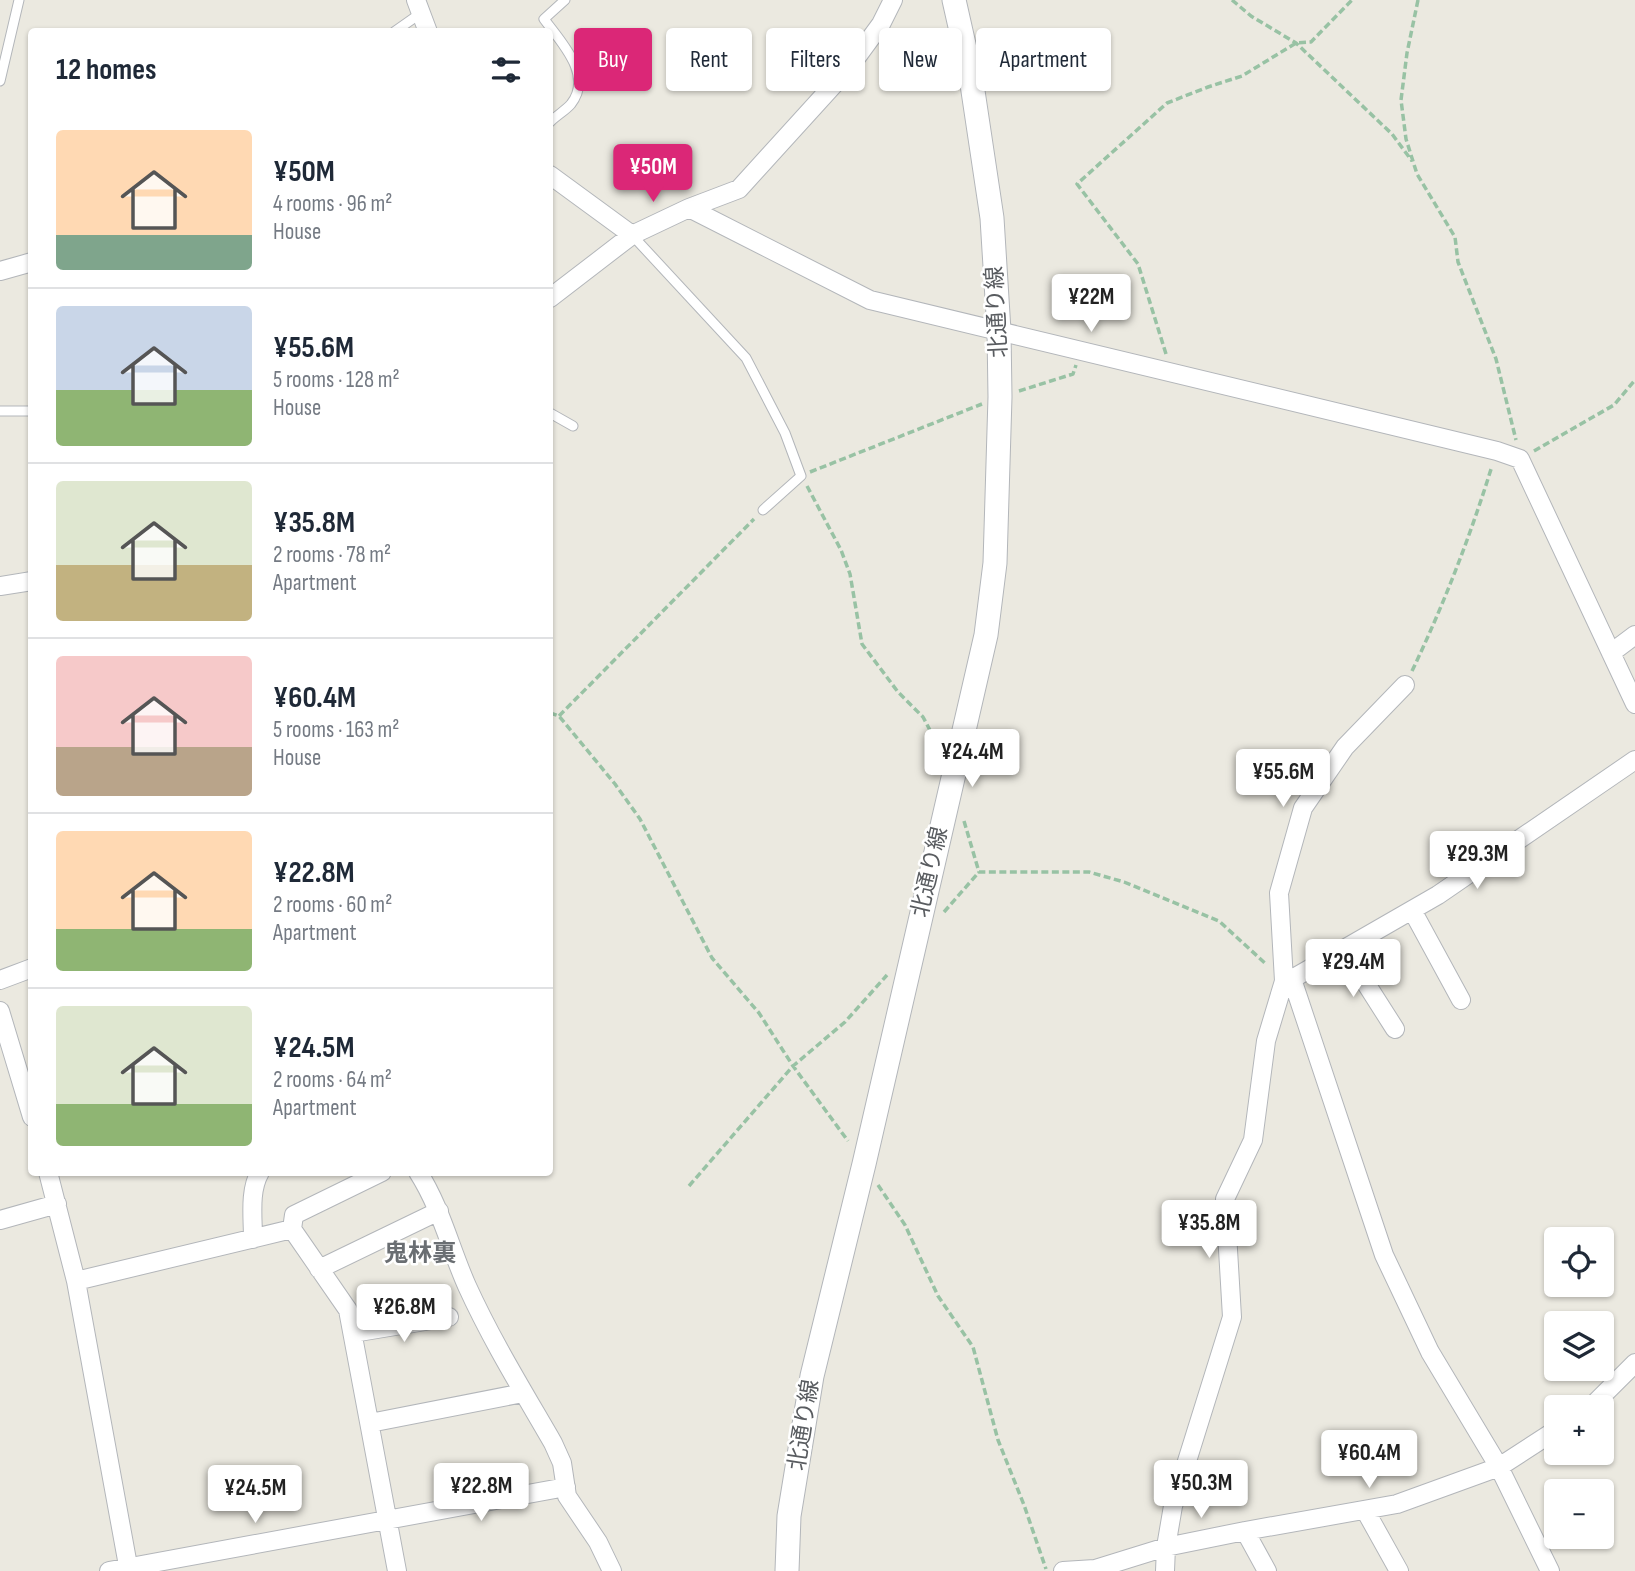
<!DOCTYPE html>
<meta charset="utf-8">
<style>
body{margin:0;font-family:"Sofia Sans Condensed","Noto Sans JP",sans-serif;background:#f6f6f7;color:#1f2937;height:100vh;display:flex;flex-direction:column;font-size:26px;white-space:nowrap}
*{box-sizing:border-box;margin:0}
p{font-size:23px;color:#747a83}
.icon{flex:none;width:38px;height:38px;fill:none;stroke:currentColor;stroke-width:2;stroke-linecap:round;stroke-linejoin:round}
.map{position:relative;flex:1;overflow:hidden}
.side{position:absolute;left:28px;top:28px;width:525px;height:1148px;display:flex;flex-direction:column;background:#fff;border-radius:7px;box-shadow:0 2px 5px #0004}
.side>*{flex:none}
.top-card{position:absolute;left:574px;top:28px;width:665px;height:63px;display:flex;gap:14px}
.fabs{position:absolute;left:1544px;top:1227px;display:grid;gap:14px}
.fabs a{display:grid;place-items:center;width:70px;height:70px;border-radius:7px;background:#fff;box-shadow:0 2px 5px #0004;font-size:35px}
.price{position:absolute;translate:-50% -60px;padding:0 16px;border-radius:7px;background:#fff;color:#222;font-size:23px;line-height:46px;filter:drop-shadow(0 2px 4px #0008)}
.price::after{content:'';position:absolute;left:50%;top:42px;width:21px;height:16px;margin-left:-10px;background:inherit;clip-path:polygon(0 0,100% 0,50% 100%)}
.price.selected{background:#db2777;color:#fff}
ul{padding:0;list-style:none}
li{display:flex;align-items:center;gap:21px;height:175px;padding:0 28px}
li+li{border-top:2px solid #e0e1e3}
li span{display:grid;place-items:center;flex:none;width:196px;height:140px;border-radius:7px;color:#555}
li>.icon{margin-inline-start:auto}
span .icon{width:84px;height:84px;fill:#fffc;stroke-width:1}
li b{font-size:30px}
h2{display:flex;justify-content:space-between;align-items:center;height:84px;padding:0 28px;font-size:30px}
.tag{padding:0 24px;border-radius:7px;background:#fff;box-shadow:0 2px 5px #0004;font-size:24px;line-height:63px}
.tag.selected{background:#db2777;color:#fff}
.map>svg:first-child{display:block}
</style>
<div class="map">
<svg width="1635" height="1571" viewBox="0 0 1635 1571">
<rect width="100%" height="100%" fill="#ebe9e0"/>
<g fill="none" stroke-linecap="round" stroke-linejoin="round">
<!-- service casing -->
<g stroke="#b3b6ba" stroke-width="11">
<path id="service" d="M394,32l27,-19
M0,81l19,-81
M550,122c6,-6 16,-12 21,-18 23,-29 -11,-63 -27,-85l21,-19
M632,235l114,123 39,75 16,43 -38,34
M0,411h32
M550,413l23,13"/>
</g>
<!-- minor casing -->
<g stroke="#b3b6ba" stroke-width="20">
<path id="minor" d="M416,0l12,32
M550,175l82,60
M689,208l181,92 627,151 23,8 115,245
M0,271l32,-9
M550,298l82,-63 57,-27 50,-19 109,-120 33,-45 12,-24
M0,586l32,-5
M1611,653l24,-18
M1412,910l49,90
M1344,949l51,80
M1292,979l92,276 46,97 69,115 51,104
M0,980l32,-12
M1284,981l8,-2 146,-84 197,-135
M0,1011l32,106
M48,1172l28,109 53,290
M418,1172c23,36 32,76 49,114 25,55 56,105 86,157l9,20 5,33 31,46 14,29
M0,1220l57,-16
M292,1229l2,-14 88,-43
M253,1239c0,-22 -4,-48 7,-67
M319,1269l120,-58
M76,1281l216,-52 56,81 49,261
M353,1333l96,-16
M1591,1407l44,-44
M370,1423l153,-30
M1365,1510l34,61
M1245,1531l22,40
M109,1571l457,-84
M1063,1571l32,-2 71,-22 79,-16 152,-27 102,-37 57,-37
M1165,1571l1,-24 7,-41 59,-189 -7,-118 28,-59 13,-99 18,-60 -5,-88 24,-85 42,-61 60,-62"/>
</g>
<!-- tertiary casing -->
<g stroke="#b3b6ba" stroke-width="25">
<path id="tertiary" d="M787,1571l2,-55 23,-140 52,-212 122,-529 9,-72 5,-166 -1,-66 -7,-113 -22,-147 -16,-71"/>
</g>
<!-- path -->
<path stroke="#98c2a4" stroke-width="3.5" stroke-dasharray="7 3.5" stroke-linecap="butt" d="M1232,0l19,16 45,27 96,91 20,27
M1418,0l-11,53 -6,47 5,39 11,35 38,63 3,25 38,97 20,81
M1166,354l-28,-90 -61,-80 90,-81 41,-16 34,-11 54,-33 15,-1 41,-42
M1019,391l54,-17 3,-9
M1534,451l80,-46 21,-25
M810,472l172,-68
M807,486l34,64 9,24 12,70 36,48 25,25 17,32
M1412,671c32,-67 58,-134 80,-205
M550,713l9,3 56,68 25,35 72,139 47,55 34,53 55,75
M559,716l195,-197
M964,821l15,51h110l35,10 95,39 48,44
M944,912l35,-40
M878,1185l27,40 33,71 35,51 25,93 26,65 22,64
M689,1186l104,-120 52,-44 42,-47"/>
<!-- service -->
<use href="#service" stroke="#fff" stroke-width="9"/>
<!-- minor -->
<use href="#minor" stroke="#fff" stroke-width="18"/>
<!-- tertiary -->
<use href="#tertiary" stroke="#fff" stroke-width="23"/>
</g>
<g text-anchor="middle" dominant-baseline="central" stroke-width="5" stroke-linejoin="round" paint-order="stroke">
<!-- street labels -->
<g font-size="23" fill="#595c60" stroke="#fff">
<text transform="translate(997 312) rotate(-93)">北通り線</text>
<text transform="translate(930 872) rotate(-77)">北通り線</text>
<text transform="translate(804 1425) rotate(-81)">北通り線</text>
</g>
<!-- neighbourhood labels -->
<g font-size="24" font-weight="bold" fill="#6a6e72" stroke="#fff">
<text x="420" y="1253">鬼林裏</text>
</g>
</g>
</svg>
<div class="fabs">
<a><svg class="icon" aria-label="locate" viewBox="0 0 24 24"><circle cx="12" cy="12" r="6"/><path d="M12 2v4M12 18v4M2 12h4M18 12h4"/></svg></a>
<a><svg class="icon" aria-label="layers" viewBox="0 0 24 24"><path d="M12 4l9 5-9 5-9-5zM3 14l9 5 9-5"/></svg></a>
<a>+</a>
<a>−</a>
</div>
<b class="price selected" style="left:653px;top:204px">¥50M</b>
<b class="price" style="left:1091px;top:334px">¥22M</b>
<b class="price" style="left:972px;top:789px">¥24.4M</b>
<b class="price" style="left:1283px;top:809px">¥55.6M</b>
<b class="price" style="left:1477px;top:891px">¥29.3M</b>
<b class="price" style="left:1353px;top:999px">¥29.4M</b>
<b class="price" style="left:1209px;top:1260px">¥35.8M</b>
<b class="price" style="left:404px;top:1344px">¥26.8M</b>
<b class="price" style="left:1369px;top:1490px">¥60.4M</b>
<b class="price" style="left:1201px;top:1520px">¥50.3M</b>
<b class="price" style="left:481px;top:1523px">¥22.8M</b>
<b class="price" style="left:255px;top:1525px">¥24.5M</b>
<div class="top-card">
<a class="tag selected">Buy</a>
<a class="tag">Rent</a>
<a class="tag">Filters</a>
<a class="tag">New</a>
<a class="tag">Apartment</a>
</div>
<section class="side">
<h2>12 homes<svg class="icon" aria-label="filters" viewBox="0 0 24 24"><path d="M4 7h16M4 17h16"/><circle cx="9" cy="7" r="2"/><circle cx="15" cy="17" r="2"/></svg></h2>
<ul>
<li><span style="background:linear-gradient(#ffd9b3 75%,#7fa58c 0)"><svg class="icon" aria-label="home" viewBox="0 0 24 24"><path d="M3 11l9-7 9 7M6 9v11h12V9"/></svg></span><div><b>¥50M</b><p>4 rooms · 96 m²</p><p>House</p></div></li>
<li><span style="background:linear-gradient(#c9d6e8 60%,#8fb573 0)"><svg class="icon" aria-label="home" viewBox="0 0 24 24"><path d="M3 11l9-7 9 7M6 9v11h12V9"/></svg></span><div><b>¥55.6M</b><p>5 rooms · 128 m²</p><p>House</p></div></li>
<li><span style="background:linear-gradient(#dfe7d0 60%,#c2b280 0)"><svg class="icon" aria-label="home" viewBox="0 0 24 24"><path d="M3 11l9-7 9 7M6 9v11h12V9"/></svg></span><div><b>¥35.8M</b><p>2 rooms · 78 m²</p><p>Apartment</p></div></li>
<li><span style="background:linear-gradient(#f6c9c9 65%,#b9a48a 0)"><svg class="icon" aria-label="home" viewBox="0 0 24 24"><path d="M3 11l9-7 9 7M6 9v11h12V9"/></svg></span><div><b>¥60.4M</b><p>5 rooms · 163 m²</p><p>House</p></div></li>
<li><span style="background:linear-gradient(#ffd9b3 70%,#8fb573 0)"><svg class="icon" aria-label="home" viewBox="0 0 24 24"><path d="M3 11l9-7 9 7M6 9v11h12V9"/></svg></span><div><b>¥22.8M</b><p>2 rooms · 60 m²</p><p>Apartment</p></div></li>
<li><span style="background:linear-gradient(#dfe7d0 70%,#8fb573 0)"><svg class="icon" aria-label="home" viewBox="0 0 24 24"><path d="M3 11l9-7 9 7M6 9v11h12V9"/></svg></span><div><b>¥24.5M</b><p>2 rooms · 64 m²</p><p>Apartment</p></div></li>
</ul>
</section>
</div>
